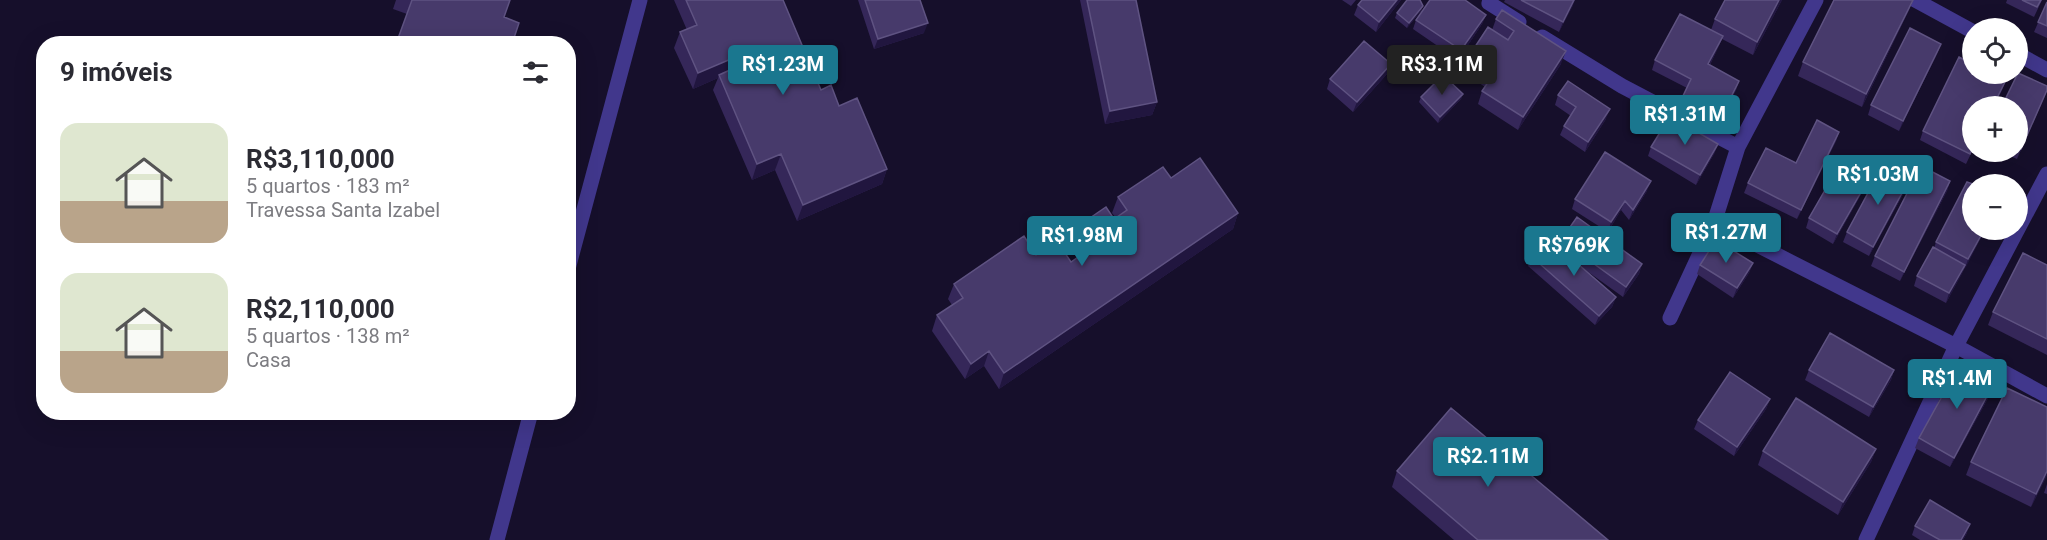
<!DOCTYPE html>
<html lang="pt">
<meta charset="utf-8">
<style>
body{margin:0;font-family:Roboto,sans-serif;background:#f2f2f3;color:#2b2b33;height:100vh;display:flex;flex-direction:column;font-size:22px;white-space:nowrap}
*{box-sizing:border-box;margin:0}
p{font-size:20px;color:#7c7c81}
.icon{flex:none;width:33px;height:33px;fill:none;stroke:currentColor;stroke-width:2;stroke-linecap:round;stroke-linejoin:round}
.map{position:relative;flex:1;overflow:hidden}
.side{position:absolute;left:36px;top:36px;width:540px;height:384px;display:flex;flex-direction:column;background:#fff;border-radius:24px;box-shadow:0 6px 24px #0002}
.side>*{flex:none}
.tools{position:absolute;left:1962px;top:18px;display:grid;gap:12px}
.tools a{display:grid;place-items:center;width:66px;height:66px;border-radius:50%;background:#fff;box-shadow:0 6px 24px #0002;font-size:30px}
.price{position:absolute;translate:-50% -51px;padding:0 14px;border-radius:6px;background:#1a778f;color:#fff;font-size:20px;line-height:39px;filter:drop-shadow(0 2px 3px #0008)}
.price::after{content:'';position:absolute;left:50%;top:36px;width:18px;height:14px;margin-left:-9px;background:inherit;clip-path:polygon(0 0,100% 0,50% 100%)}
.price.active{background:#222;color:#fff}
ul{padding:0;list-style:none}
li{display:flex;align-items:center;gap:18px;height:150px;padding:0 24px}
li span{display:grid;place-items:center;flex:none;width:168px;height:120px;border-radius:18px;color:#555}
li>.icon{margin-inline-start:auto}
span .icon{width:72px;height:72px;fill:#fffc;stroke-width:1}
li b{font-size:26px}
h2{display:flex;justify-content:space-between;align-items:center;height:72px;padding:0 24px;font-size:26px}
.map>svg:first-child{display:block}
</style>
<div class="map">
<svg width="2047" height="540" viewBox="0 0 2047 540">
<rect width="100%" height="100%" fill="#160f2b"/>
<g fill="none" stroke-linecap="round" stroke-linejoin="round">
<!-- minor -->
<path stroke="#41378c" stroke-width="15" d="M1490,0l-1,3 30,19
M1915,0l57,31
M1542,37l80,49 116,61
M2018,54l29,16
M1714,223l242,123 91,50
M568,269l72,-269
M1670,318l44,-95 24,-76 78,-147
M497,540l34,-128
M1866,540l90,-194 91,-172"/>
</g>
<!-- wall -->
<path fill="#352759" d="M396,0h114l-6,17 -97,-3 -14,-5z
M674,0h109l38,90 18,16 48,63 -5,15 -85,37 -22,-51 -23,10 -39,-90 5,-12 -25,11 -19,-41 6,-16 7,-2z
M858,0h62l4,33 -50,16z
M1080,0h56l21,102 -5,13 -47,9z
M1342,0h14l-5,6z
M1362,0h39l-25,32 -22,-17 4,-10z
M1505,0h70l-16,32 -55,-30z
M1782,0l-29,55 -31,-16 -12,26 29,16 -3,9 -19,36 -38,-20 8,-18 -35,-18 3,-10 56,-30 4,-11z
M1913,0l-4,10 -47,97 -64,-31 5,-14z
M2007,0h35l-8,17 -28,-14z
M2047,2v36l-13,-6z
M1423,6l-2,5 -14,17 -12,-10 2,-5z
M1502,10l59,54 -43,66 -40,-26 4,-13 3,-4 -22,-15 4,-13 25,-29 4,-11z
M1486,15l-4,9 -24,36 -45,-31 3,-9z
M1941,44l-4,10 -38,77 -31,-16 3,-10z
M1391,64l-4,10 -34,38 -26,-23 3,-10z
M2006,80l-4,10 -36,74 -46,-24 3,-9z
M2047,91l-30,68 -16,-7h17v-46z
M1463,94l-2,5 -23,24 -19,-21 2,-5z
M1558,95l48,24 -21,33 -25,-17 4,-9 7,-10 -16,-11z
M1839,132l-3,9 -39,78 -53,-26 4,-10 48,-20z
M1718,144l-4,10 -18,31 -48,-29 3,-9z
M1872,173l-4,9 -35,62 -27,-16 3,-10z
M1171,178l67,35 -5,16 -234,160 -15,-23 -19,13 -33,-48 5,-16 15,-10 -4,-6 6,-15 82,-29 35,7 6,-4 -9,-13 6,-16 40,-10 2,-1 -4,-5 6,-16z
M1909,180l-3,9 -37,67 -26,-14 4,-10z
M1950,181l-3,10 -47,90 -29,-15 4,-10z
M1647,191l-18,29 -8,-10 -13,22 -36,-23 3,-10z
M1985,230l-39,73 -32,-17 3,-10 17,-28 2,-6z
M1561,240l81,24 -3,10 -16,23 -43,-31 36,31 -4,10 -17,18 -67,-59 4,-9 26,-10z
M1753,263l-4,10 -16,25 -36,-24 3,-9z
M2047,265v90l-59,-30 5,-13z
M1809,370h85l-3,10 -22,37 -64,-37z
M1995,381l-3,10 -42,76 -35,-19 4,-10z
M1770,399l-4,10 -32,47 -40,-27 4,-9z
M2047,407v68l-16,32 -65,-32 5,-13z
M1876,449l-5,13 -33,53 -80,-50 5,-14z
M1397,471l211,69h-154l-62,-53z
M2047,484v10l-3,-1z
M1915,526l52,7 -4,7h-43l-8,-5z"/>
<!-- shaded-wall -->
<path fill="#21163f" d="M1397,0h4l-25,32 3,-10z
M1574,0l-1,6 -14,26 4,-10z
M1779,0h3l-29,55 4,-13z
M1913,0l-4,10 -47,97 4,-13z
M1423,6l-2,5 -14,17 2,-5z
M1486,15l-4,9 -24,36 3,-10z
M928,23l-4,10 -50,16 4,-10z
M1723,36l-4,10 -14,28 3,-10z
M1941,44l-4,10 -38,77 4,-10z
M1566,51l-5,13 -43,66 5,-13z
M738,56l-6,16 -13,3 -1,3 -25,11 5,-16z
M1391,64l-4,10 -34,38 4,-10z
M2006,80l-4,10 -8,16h-1z
M1739,81l-3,9 -19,36 4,-9z
M2047,90l-2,6 -28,63 4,-10z
M1463,94l-2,5 -23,24 2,-6z
M1157,102l-5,13 -47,9 5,-13z
M1610,109l-4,10 -21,33 3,-10z
M1839,132l-3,9 -39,78 4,-9z
M1718,144l-4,10 -18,31 4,-10z
M781,154l-6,16 -23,10 5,-16z
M887,169l-5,15 -85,37 6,-16z
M1872,173l-4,9 -35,62 4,-10z
M1909,180l-3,9 -37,67 4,-9z
M1651,181l-4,10 -18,29 4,-10z
M1950,181l-3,10 -47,90 4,-9z
M1625,201l-4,9 -13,22 3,-10z
M1238,213l-5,16 -234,160 5,-16z
M1984,230h1l-20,39 3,-10z
M1753,263l-4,10 -16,25 4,-10z
M1642,264l-3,10 -16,23 3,-10z
M1965,265l-3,9 -16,29 3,-10z
M1616,297l-4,10 -17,18 4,-9z
M989,351l-5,15 -19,13 6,-15z
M1894,370l-3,10 -22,37 4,-10z
M1995,381l-3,10 -42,76 4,-9z
M1770,399l-4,10 -32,47 3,-9z
M1876,449l-5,13 -33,53 5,-13z
M2047,471v4l-16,32 5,-13z
M1970,524l-3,9 -4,7h-2z"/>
<!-- building -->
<path fill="#473a6b" stroke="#5f5382" stroke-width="1.5" d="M412,0h98l-6,17 15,6 -7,21h-116z
M686,0h97l38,90 10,-5 8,21 18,-8 30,71 -84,36 -22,-51 -24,10 -38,-89 22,-10 -3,-9 -40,17 -18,-41 17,-7z
M865,0h55l8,23 -50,16z
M1087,0h49l21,102 -47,9z
M1362,0h35l-18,22 -21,-17z
M1407,0h13l3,6 -14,17 -12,-10z
M1430,0h35l21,15 -25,35 -45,-30z
M1521,0h53l-11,22z
M1725,0h54l-22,42 -42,-23z
M1834,0h79l-47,94 -63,-32z
M2022,0h19l-4,7z
M2047,2v24l-9,-4z
M1502,10l64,41 -43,66 -41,-26 11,-16 -26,-16 21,-32 20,13 6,-9 -18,-12z
M1680,14l43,22 -15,28 31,17 -18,36 -38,-21 8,-17 -36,-19z
M1910,28l31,16 -38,77 -32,-16z
M1364,41l27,23 -34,38 -27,-23z
M1959,57l13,7v10h20l14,6 -13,26h-21v42l-2,6 -47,-23z
M2018,73l29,13v4l-26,59 -3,-1v-42h-16z
M1443,75l20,19 -23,23 -19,-20z
M1568,81l42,28 -22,33 -24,-16 12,-19 -18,-12z
M1670,116l48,28 -18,31 -49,-28z
M1817,120l22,12 -38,78 -53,-27 18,-35 30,15z
M1605,152l46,29 -18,29 -8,-9 -14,21 -36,-23z
M1844,157l28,16 -35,61 -28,-16z
M1200,158l38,55 -234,160 -15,-22 -18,13 -34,-49 26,-17 -9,-14 70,-48 12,19 21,-14 14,21 17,-12 -14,-21 32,-22 8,12 13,-9 -9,-13 45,-30 8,11z
M1883,165l26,15 -36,67 -26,-15z
M1921,166l29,15 -46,91 -29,-16z
M1967,182l6,2 -1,46h12l-16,29 -32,-17z
M1577,217l65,47 -16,23 -65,-47z
M1548,238l68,59 -17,19 -67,-59z
M1716,240l37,23 -16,25 -37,-23z
M1933,247l32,18 -16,28 -32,-17z
M2023,253l24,12v74l-54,-27z
M1830,333l64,37 -21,37 -64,-37z
M1961,362l34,19 -41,77 -35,-20z
M1730,372l40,27 -33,48 -39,-27z
M2007,388l40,19v64l-11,23 -65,-32z
M1796,398l80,51 -33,53 -80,-51z
M1451,408l157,132h-130l-81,-69z
M1930,500l40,24 -9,16h-21l-25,-14z"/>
</svg>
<div class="tools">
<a><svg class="icon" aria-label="locate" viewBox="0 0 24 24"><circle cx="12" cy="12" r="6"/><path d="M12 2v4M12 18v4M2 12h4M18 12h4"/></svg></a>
<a>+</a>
<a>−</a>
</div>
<b class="price" style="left:783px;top:96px">R$1.23M</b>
<b class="price active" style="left:1442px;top:96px">R$3.11M</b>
<b class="price" style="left:1685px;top:146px">R$1.31M</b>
<b class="price" style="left:1878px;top:206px">R$1.03M</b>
<b class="price" style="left:1726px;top:264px">R$1.27M</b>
<b class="price" style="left:1082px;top:267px">R$1.98M</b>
<b class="price" style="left:1574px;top:277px">R$769K</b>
<b class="price" style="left:1957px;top:410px">R$1.4M</b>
<b class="price" style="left:1488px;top:488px">R$2.11M</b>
<section class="side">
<h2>9 imóveis<svg class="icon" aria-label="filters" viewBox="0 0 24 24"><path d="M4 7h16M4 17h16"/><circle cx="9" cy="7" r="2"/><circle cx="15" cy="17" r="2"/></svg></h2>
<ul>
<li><span style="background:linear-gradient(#dfe7d0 65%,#b9a48a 0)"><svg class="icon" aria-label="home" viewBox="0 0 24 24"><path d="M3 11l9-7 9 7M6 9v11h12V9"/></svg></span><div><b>R$3,110,000</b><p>5 quartos · 183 m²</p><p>Travessa Santa Izabel</p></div></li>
<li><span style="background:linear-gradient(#dfe7d0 65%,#b9a48a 0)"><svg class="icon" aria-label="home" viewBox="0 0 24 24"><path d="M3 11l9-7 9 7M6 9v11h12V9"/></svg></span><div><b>R$2,110,000</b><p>5 quartos · 138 m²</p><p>Casa</p></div></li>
</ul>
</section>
</div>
